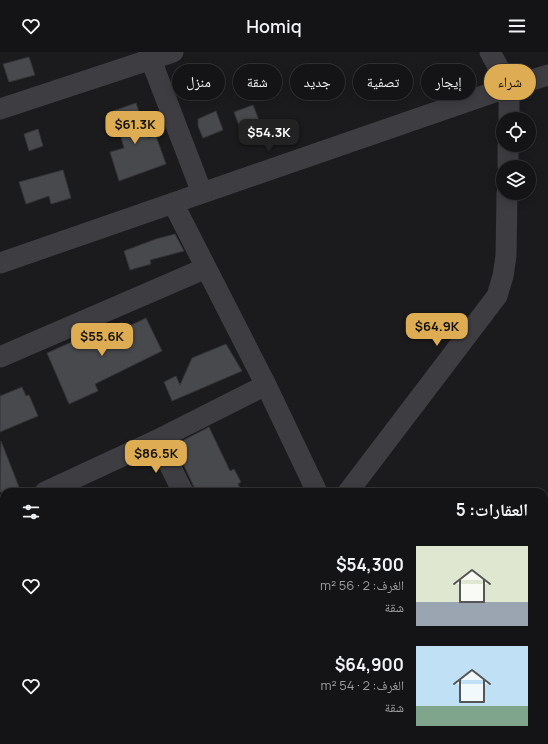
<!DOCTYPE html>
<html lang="ar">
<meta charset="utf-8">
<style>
body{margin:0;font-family:Manrope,"Noto Naskh Arabic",sans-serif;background:#1d1d1f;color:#f1f3f6;direction:rtl;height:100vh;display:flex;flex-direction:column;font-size:15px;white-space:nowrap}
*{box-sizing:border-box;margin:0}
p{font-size:13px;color:#9d9ea1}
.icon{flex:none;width:22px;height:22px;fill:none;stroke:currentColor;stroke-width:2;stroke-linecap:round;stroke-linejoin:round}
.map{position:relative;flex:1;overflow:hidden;direction:ltr}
.side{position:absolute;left:0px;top:436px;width:548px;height:256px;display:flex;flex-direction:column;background:#141416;border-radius:12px 12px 0 0;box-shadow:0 2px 10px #0003,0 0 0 1px #333335;direction:rtl}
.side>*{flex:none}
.guide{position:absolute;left:12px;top:12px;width:524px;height:36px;direction:rtl;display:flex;gap:8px}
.buttons{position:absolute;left:496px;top:60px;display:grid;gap:8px}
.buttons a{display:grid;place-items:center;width:40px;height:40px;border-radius:50%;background:#141416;box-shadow:0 2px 10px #0003,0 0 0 1px #333335;font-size:20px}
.price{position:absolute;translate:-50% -34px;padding:0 9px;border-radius:8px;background:#deac52;color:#111;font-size:13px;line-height:26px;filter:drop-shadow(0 1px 2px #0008)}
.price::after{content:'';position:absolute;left:50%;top:24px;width:12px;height:9px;margin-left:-6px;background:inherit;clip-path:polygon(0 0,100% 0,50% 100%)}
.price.selected{background:#222;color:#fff}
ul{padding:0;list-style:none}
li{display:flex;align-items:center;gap:12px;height:100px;padding:0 20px}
li span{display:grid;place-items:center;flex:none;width:112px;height:80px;border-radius:0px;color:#555}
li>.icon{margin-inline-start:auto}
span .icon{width:48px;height:48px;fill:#fffc;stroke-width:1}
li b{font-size:17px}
h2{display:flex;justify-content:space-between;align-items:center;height:48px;padding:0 20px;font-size:17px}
.pill{padding:0 14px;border-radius:18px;background:#141416;box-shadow:0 2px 10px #0003,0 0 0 1px #333335;font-size:14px;line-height:36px}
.pill.selected{background:#deac52;color:#111}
header{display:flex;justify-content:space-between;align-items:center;height:52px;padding:0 20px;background:#141416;font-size:18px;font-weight:600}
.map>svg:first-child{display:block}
</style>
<header><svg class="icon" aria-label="menu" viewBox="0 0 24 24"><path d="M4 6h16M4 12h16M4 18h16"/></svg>Homiq<svg class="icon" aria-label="heart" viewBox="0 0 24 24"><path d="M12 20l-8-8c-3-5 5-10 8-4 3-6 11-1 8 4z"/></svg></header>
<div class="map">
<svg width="548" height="692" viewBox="0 0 548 692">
<rect width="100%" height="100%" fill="#1b1b1d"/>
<!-- building -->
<path fill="#48494d" stroke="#353539" d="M29,5l6,18 -26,7 -6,-18z
M136,51l12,35 8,-2 10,28 -47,17 -9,-29 14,-4 -11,-37z
M253,53l12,30 -20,7 -11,-30z
M216,59l7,19 -20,8 -5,-12v-7z
M38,77l5,17 -14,5 -5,-17z
M63,118l8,28 -20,6 -2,-8 -23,8 -7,-22z
M175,182l9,17 -34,9 1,4 -21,6 -6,-19 32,-12z
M146,266l16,33 -67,33 3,7 -29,13 -22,-51 38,-17 2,4 35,-18 3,6z
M226,292l16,27 -70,30 -8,-19 12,-6 4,9 12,-27z
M22,335l4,9 3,-1 9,21 -38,16v-36z
M209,375l21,44 4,-2 7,13 -3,2 4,8h-47l-1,-5 -16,-34 8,-4 -4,-8z
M1,389l20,51h-21z"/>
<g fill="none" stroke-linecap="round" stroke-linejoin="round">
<!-- minor -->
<path stroke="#3d3d42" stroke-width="21" d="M148,0l54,141
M490,0l19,35v32
M0,57l173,-57
M508,115v-22
M173,151l93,182 51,107
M0,211l509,-176 39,-12
M0,305l206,-89
M157,388l26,52
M45,440l112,-52 109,-55
M348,440l149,-196 6,-20 3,-20 1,-63
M0,461l4,-2
M0,676l4,8
M146,688l1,4
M440,688l2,4
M27,692l9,-4
M359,692l8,-4"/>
</g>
</svg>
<div class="buttons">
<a><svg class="icon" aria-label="locate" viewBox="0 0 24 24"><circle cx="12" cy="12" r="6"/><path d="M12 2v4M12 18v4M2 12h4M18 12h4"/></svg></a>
<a><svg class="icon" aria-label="layers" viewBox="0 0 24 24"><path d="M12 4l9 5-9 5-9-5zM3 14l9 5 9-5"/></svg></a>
</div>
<b class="price" style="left:135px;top:93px">$61.3K</b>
<b class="price selected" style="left:269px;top:101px">$54.3K</b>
<b class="price" style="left:437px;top:295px">$64.9K</b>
<b class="price" style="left:102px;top:305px">$55.6K</b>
<b class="price" style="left:156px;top:422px">$86.5K</b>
<div class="guide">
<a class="pill selected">شراء</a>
<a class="pill">إيجار</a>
<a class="pill">تصفية</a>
<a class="pill">جديد</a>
<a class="pill">شقة</a>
<a class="pill">منزل</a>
</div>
<section class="side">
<h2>العقارات: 5<svg class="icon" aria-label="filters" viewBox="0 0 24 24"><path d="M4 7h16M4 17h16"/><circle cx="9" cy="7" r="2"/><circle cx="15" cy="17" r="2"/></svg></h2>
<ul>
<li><span style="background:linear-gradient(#dfe7d0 70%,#9aa5b1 0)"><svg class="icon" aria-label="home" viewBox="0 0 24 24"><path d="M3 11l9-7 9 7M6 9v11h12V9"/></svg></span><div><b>$54,300</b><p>الغرف: 2 · 56 m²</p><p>شقة</p></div><svg class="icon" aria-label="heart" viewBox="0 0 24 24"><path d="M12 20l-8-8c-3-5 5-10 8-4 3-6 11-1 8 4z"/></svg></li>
<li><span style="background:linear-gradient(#bfe0f5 75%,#7fa58c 0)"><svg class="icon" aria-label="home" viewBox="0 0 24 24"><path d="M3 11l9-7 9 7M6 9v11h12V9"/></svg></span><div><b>$64,900</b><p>الغرف: 2 · 54 m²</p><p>شقة</p></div><svg class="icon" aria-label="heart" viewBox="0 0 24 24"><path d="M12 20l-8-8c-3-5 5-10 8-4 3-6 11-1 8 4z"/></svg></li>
</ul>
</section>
</div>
